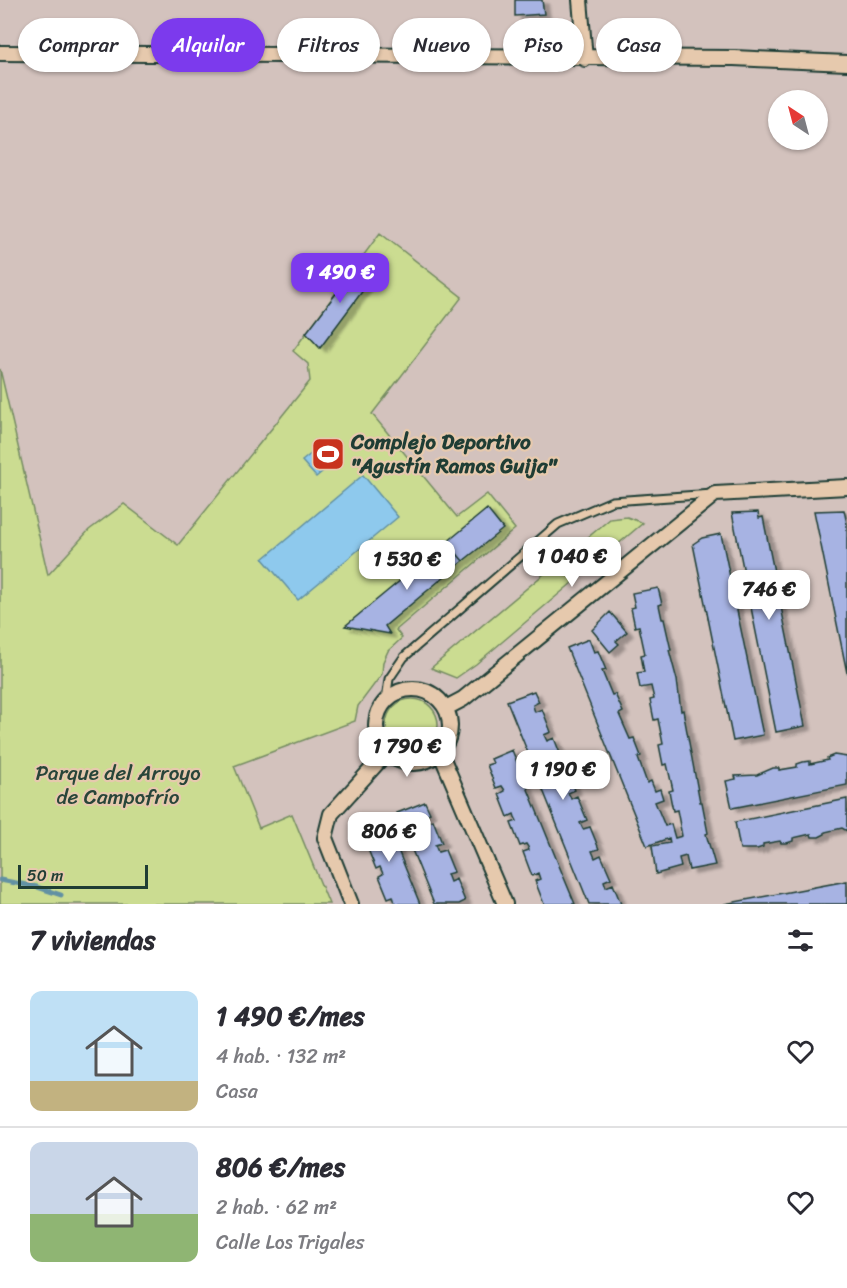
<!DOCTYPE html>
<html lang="es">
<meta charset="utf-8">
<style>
body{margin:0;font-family:Sriracha,sans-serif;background:#f2f2f3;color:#2b2b33;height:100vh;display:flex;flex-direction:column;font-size:22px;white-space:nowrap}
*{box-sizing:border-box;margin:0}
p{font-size:20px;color:#7c7c81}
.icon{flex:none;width:33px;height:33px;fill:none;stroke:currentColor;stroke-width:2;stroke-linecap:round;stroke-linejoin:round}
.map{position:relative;height:904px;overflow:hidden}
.drawer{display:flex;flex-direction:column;background:#fff;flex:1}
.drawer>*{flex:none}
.top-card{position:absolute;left:18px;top:18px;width:812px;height:54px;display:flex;gap:12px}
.needle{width:39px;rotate:324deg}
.tools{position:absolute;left:768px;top:90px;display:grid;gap:12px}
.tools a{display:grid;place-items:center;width:60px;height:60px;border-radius:50%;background:#fff;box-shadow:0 2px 4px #0004;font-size:30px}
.scale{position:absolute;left:18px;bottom:15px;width:130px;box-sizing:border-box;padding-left:6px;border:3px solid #1f3d34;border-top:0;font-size:16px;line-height:21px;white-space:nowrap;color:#1f3d34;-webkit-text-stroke:4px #e6c9ad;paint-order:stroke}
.price{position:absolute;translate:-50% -51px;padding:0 14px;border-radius:12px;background:#fff;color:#222;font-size:20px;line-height:39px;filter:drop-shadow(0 2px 3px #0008)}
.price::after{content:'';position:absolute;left:50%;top:36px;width:18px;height:14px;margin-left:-9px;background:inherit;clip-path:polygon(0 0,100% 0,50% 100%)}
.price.selected{background:#7c3aed;color:#fff}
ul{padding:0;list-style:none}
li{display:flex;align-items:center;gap:18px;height:150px;padding:0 30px}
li+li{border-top:2px solid #e1e1e2}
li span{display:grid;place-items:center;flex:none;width:168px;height:120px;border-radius:12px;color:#555}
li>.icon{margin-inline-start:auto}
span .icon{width:72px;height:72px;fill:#fffc;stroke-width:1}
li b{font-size:26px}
h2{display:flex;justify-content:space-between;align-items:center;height:72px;padding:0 30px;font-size:26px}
.tag{padding:0 21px;border-radius:27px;background:#fff;box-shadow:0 2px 4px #0004;font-size:21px;line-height:54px}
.tag.selected{background:#7c3aed;color:#fff}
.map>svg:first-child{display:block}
</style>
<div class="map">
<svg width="847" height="904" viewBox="0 0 847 904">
<defs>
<filter id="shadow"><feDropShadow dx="6" dy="4" stdDeviation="1.5" flood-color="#0004"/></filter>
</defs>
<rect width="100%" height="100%" fill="#d3c2bd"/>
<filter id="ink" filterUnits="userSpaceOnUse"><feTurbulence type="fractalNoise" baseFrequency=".0167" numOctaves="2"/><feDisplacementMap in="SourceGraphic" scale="12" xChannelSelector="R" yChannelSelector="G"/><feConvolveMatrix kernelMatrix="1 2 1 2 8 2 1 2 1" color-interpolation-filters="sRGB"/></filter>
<g filter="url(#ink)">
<!-- green -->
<path fill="#cbdc91" stroke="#758c62" stroke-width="1.5" d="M380,233l82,64 -90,117 85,103 30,-23 28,35 -119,101 6,8 -14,13 -5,11 -1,12 -24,32 -3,15 -121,45 25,62 33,-14 37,90h-329v-535l48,206 41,-45 35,-26 54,41 132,-164 -2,-17 -15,-13z
M627,517l16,6 -167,141 -20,14 -25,-10 179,-149z
M386 725a26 26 0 1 1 52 0a26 26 0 1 1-52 0Z"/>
<!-- water -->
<path fill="#8ec9ed" stroke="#6291a3" stroke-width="1.5" d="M328,440l13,16 -25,21 -14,-16z
M363,475l35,42 -100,83 -35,-41z"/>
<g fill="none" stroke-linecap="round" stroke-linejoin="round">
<!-- stream -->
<path stroke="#6291a3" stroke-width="5" d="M0,880l37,7 24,8"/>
</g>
<!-- building -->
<path fill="#a7b3e3" stroke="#1f3d34" stroke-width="1.5" filter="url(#shadow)" d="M515,0h27l2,14 -29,2z
M360,262l16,11 -56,75 -14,-15z
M487,509l16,20 -40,32 -16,-19z
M844,510l3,14v149l-33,-162z
M758,512l1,6 4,-1 42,209 -29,6 -44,-219z
M721,534l42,201 -30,6 -40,-197 9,-6z
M447,542l16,19 -78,65 5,8 -45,-8z
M658,588l4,16 -3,1 3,14h2l7,31h-2l8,30 4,31 2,-1 17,92h2l6,31 -2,1 9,31 -26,5 -3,-14 -7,2 2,9 -25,7 -4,-28 18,-3 -1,-5 -22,8 -80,-198 22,-9 5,13 4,-1 8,19 -4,1 10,24 3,-1 8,18 -4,2 11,25 4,-1 7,18 -3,2 9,25 4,-2 4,10 5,-2 3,10 -8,3 10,24 6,-2 4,14 7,-2 -5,-26 -4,1 -4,-20 4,-1 -6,-26 -4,1 -4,-20 4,-1 -5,-25 -4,1 -4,-20 4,-1 -3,-13 -11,2 -3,-15 7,-1 -3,-17 4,-1 -6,-28 -4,1 -4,-19 4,-1 -3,-14z
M610,612l17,20 -11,9 3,3 -9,8 -18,-22z
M534,691l5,11 -6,3 1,4 1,3 7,-3 9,23 -7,3 3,6 7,-3 9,23 -6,3 2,6 7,-2 9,22 -7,3 2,3 1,3 6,-3 10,24 -7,3 3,6 7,-2 9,22 -7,2 3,7 6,-3 10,23 -7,3 2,6 7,-3 8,20h-32l-82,-203z
M512,750l48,118 15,36h-31l-9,-23 5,-2 -2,-6 -6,3 -9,-24 6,-2 -1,-3 -2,-3 -6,2 -9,-23 6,-2 -2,-4 -1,-3 -6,3 -9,-23 6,-3 -1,-2 -2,-3 -6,2 -9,-23 6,-2 -2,-4z
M834,755l13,2v28l-115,23 -6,-27 10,-2 -1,-3 22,-1 16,-7h6v2l18,-3v-3l6,-2 7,-1v3l18,-4 -1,-2z
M847,799v32l-5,-3 -17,4v2l-6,3h-7l-1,-3 -18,4v3l-6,2h-6l-1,-2 -17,3v3l-6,2h-17l-5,-27z
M425,802l5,11 -7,3 3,7 7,-3 9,23 -7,2 3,7 7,-2 9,22 -7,2 3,8 6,-3 9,22 -6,3h-25l-37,-91z
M385,817l6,16 29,71h-27l2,-1 -2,-7 -5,2 -9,-22 4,-2 -3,-7 -4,2 -9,-22 5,-2 -3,-7 -6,2 -4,-12z
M847,881v23h-123z"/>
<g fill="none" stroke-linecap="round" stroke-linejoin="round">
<!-- service casing -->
<g stroke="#1f3d34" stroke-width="11">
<path id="service" d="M386,700l3,-21 15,-22 154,-133 54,-23 101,-7"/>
</g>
<!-- minor casing -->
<g stroke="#1f3d34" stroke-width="18">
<path id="minor" d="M580,0l5,59
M0,53l734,5 113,5
M376 726a37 37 0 1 1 74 0a37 37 0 1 1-74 0Z
M446,708l17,-9 252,-205 132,-7
M440,752l65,152
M351,904l-26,-66 6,-24 56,-62"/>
</g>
<!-- service -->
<use href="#service" stroke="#e6c9ad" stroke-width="7"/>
<!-- minor -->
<use href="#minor" stroke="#e6c9ad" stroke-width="14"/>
</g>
</g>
<!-- icons -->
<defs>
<g id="stadium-square" transform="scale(1.725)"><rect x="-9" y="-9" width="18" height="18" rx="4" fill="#c8321e" stroke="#e6c9ad"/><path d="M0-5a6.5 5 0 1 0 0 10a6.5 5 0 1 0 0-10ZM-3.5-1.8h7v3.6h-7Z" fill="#fff"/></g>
</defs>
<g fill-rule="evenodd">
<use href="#stadium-square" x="328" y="454"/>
</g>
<g text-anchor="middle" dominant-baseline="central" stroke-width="4.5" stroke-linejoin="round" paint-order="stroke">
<!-- poi labels -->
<g font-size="21" font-weight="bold" fill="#1f3d34" stroke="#e6c9ad" text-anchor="start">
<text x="351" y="442">Complejo Deportivo<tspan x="351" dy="24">"Agustín Ramos Guija"</tspan></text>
</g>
<!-- park labels -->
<g font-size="21" fill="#284539" stroke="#e6c9ad">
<text x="118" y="773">Parque del Arroyo<tspan x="118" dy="24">de Campofrío</tspan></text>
</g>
</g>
</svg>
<div class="tools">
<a><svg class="needle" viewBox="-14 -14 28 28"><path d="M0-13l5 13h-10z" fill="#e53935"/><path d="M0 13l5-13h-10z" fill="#7c7c81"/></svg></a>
</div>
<div class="scale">50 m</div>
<b class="price selected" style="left:340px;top:304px">1 490 €</b>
<b class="price" style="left:572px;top:588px">1 040 €</b>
<b class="price" style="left:407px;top:591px">1 530 €</b>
<b class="price" style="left:769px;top:621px">746 €</b>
<b class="price" style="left:407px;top:778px">1 790 €</b>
<b class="price" style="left:563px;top:801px">1 190 €</b>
<b class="price" style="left:389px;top:863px">806 €</b>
<div class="top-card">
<a class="tag">Comprar</a>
<a class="tag selected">Alquilar</a>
<a class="tag">Filtros</a>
<a class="tag">Nuevo</a>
<a class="tag">Piso</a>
<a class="tag">Casa</a>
</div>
</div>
<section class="drawer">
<h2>7 viviendas<svg class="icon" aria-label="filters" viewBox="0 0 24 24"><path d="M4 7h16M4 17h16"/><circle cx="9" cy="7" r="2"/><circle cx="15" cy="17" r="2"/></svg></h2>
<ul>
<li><span style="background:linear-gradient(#bfe0f5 75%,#c2b280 0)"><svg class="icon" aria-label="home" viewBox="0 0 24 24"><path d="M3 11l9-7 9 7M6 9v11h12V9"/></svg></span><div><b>1 490 €/mes</b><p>4 hab. · 132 m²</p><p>Casa</p></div><svg class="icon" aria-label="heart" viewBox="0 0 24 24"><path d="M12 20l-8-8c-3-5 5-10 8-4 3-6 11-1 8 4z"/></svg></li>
<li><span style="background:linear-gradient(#c9d6e8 60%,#8fb573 0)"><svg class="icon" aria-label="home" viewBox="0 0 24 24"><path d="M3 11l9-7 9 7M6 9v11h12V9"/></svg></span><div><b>806 €/mes</b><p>2 hab. · 62 m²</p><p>Calle Los Trigales</p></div><svg class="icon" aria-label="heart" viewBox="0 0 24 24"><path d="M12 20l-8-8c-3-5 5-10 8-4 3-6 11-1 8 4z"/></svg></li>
</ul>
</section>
